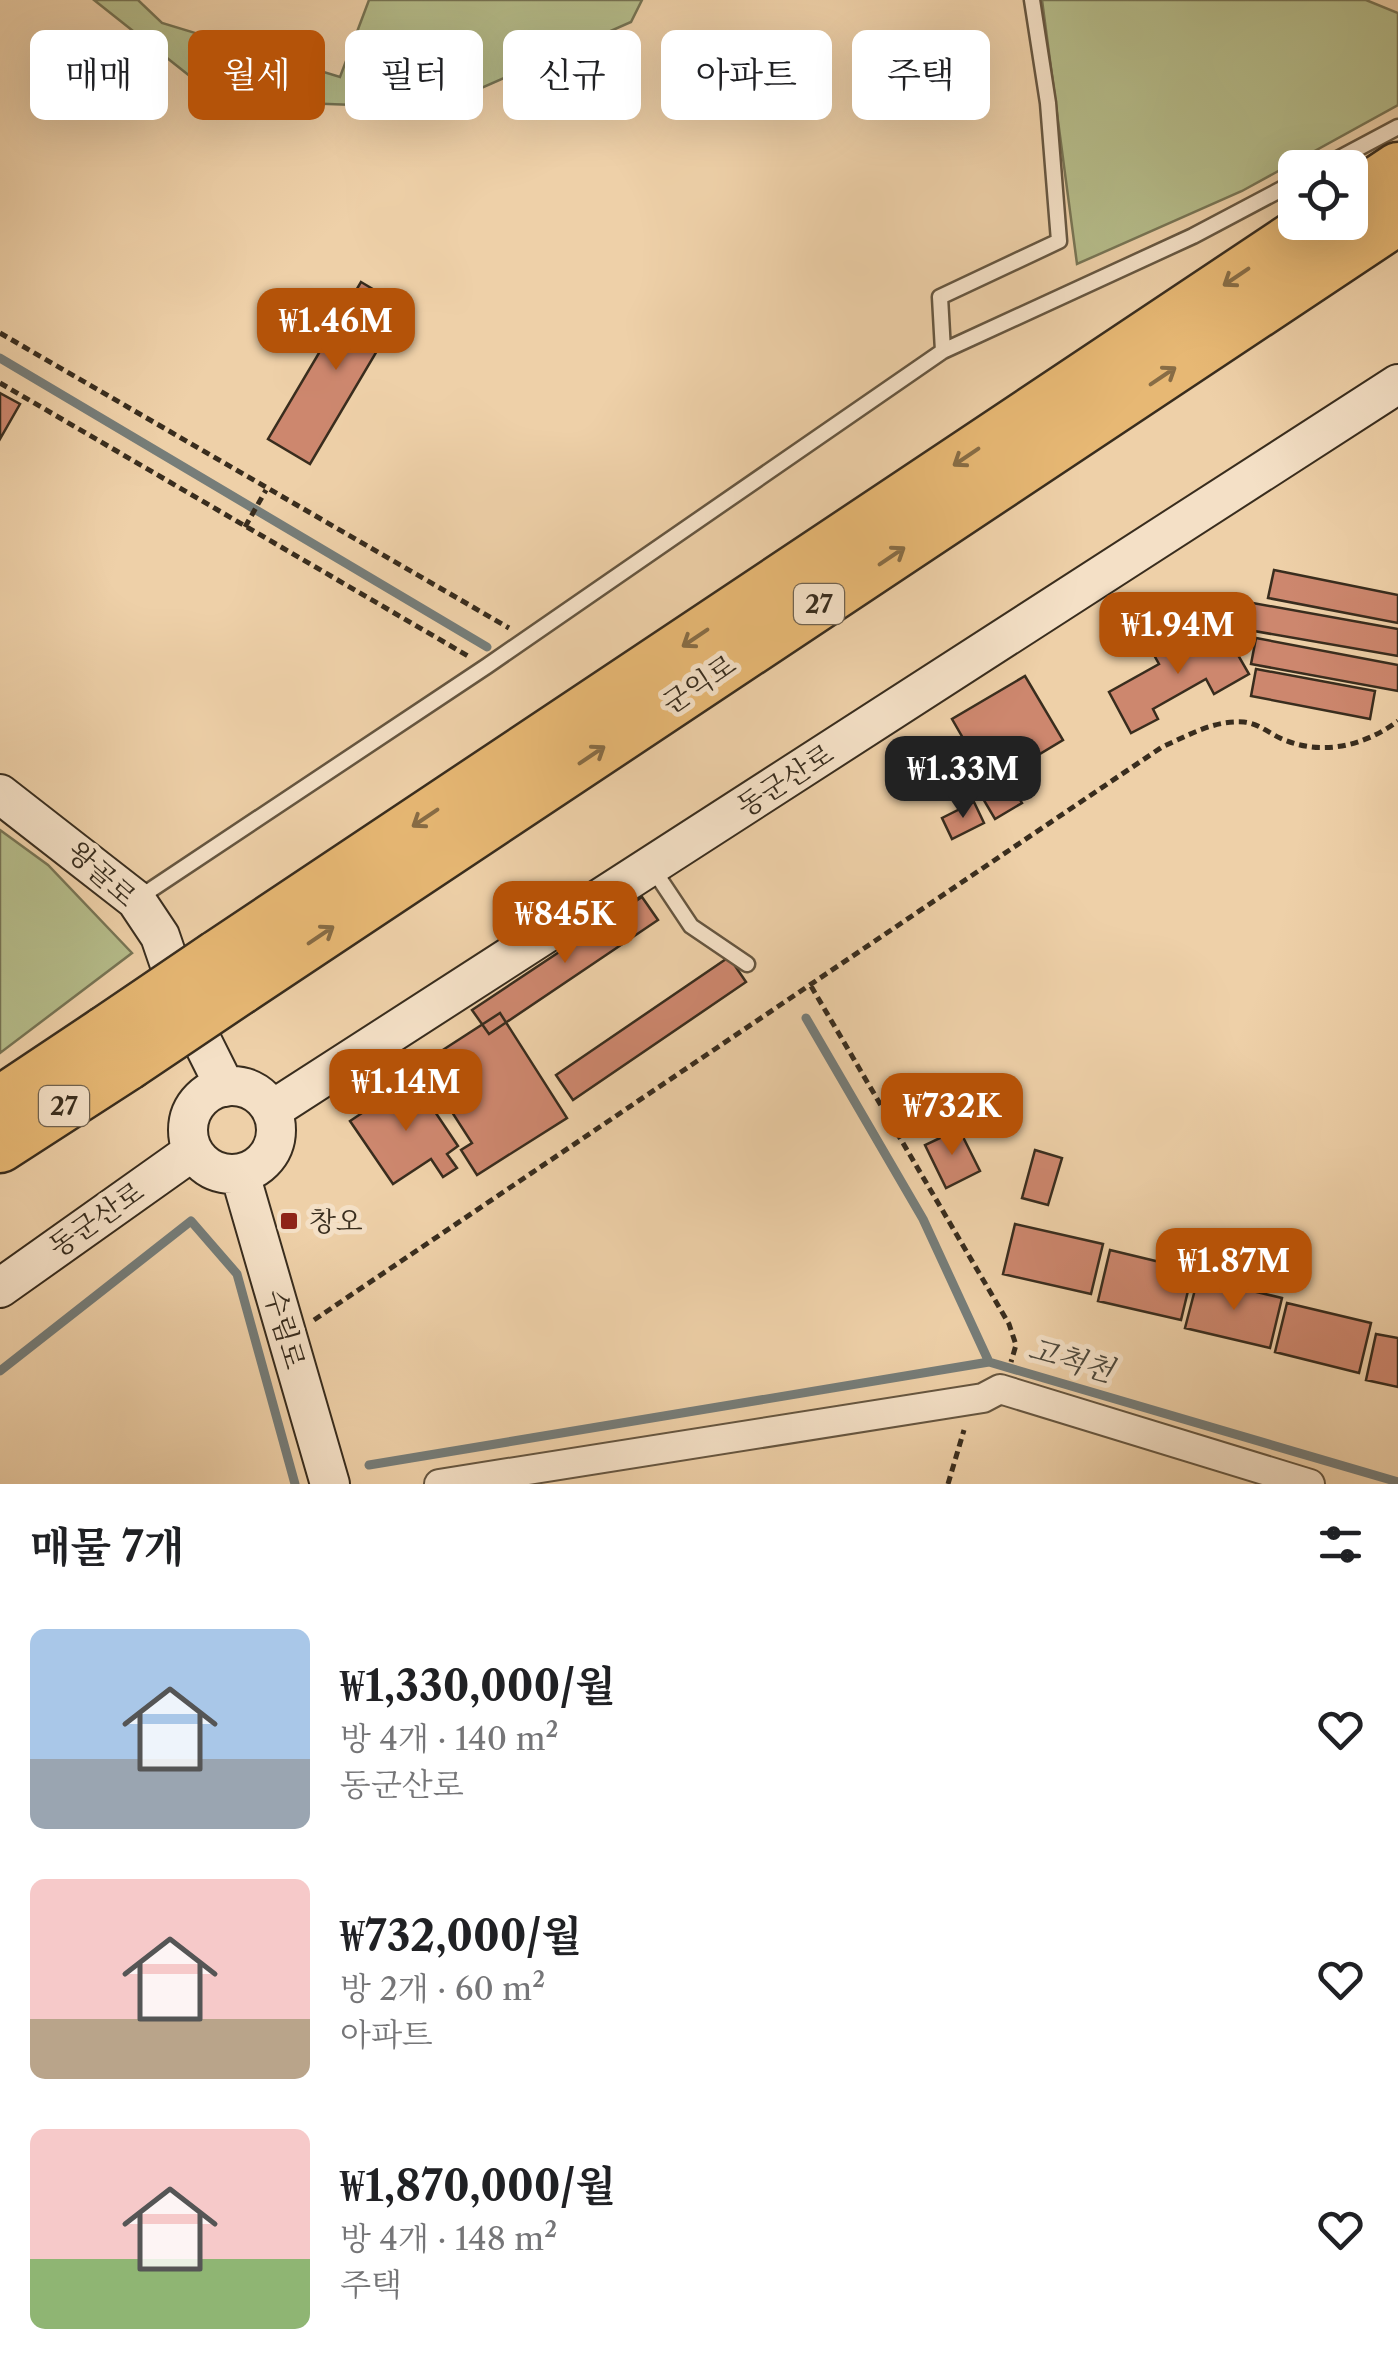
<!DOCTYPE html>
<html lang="ko">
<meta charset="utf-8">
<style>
body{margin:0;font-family:"Libre Caslon Text","Noto Serif KR",serif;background:#f6f6f6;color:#202124;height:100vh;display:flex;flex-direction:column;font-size:38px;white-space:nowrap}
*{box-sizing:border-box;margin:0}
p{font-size:32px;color:#757577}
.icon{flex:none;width:55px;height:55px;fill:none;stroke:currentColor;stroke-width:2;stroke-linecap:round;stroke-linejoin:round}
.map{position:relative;height:1484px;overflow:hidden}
.sheet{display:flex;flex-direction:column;background:#fff;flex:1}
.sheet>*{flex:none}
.top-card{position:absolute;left:30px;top:30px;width:1340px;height:90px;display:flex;gap:20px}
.buttons{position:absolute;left:1278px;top:150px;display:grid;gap:20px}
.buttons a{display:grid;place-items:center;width:90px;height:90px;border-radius:15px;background:#fff;box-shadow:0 10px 40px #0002;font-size:50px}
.price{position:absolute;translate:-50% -85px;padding:0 22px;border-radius:20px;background:#b45309;color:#fff;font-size:32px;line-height:65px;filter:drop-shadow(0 2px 5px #0008)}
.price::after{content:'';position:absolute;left:50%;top:60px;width:30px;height:22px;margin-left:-15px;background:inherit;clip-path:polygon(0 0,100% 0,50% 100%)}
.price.current{background:#222;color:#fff}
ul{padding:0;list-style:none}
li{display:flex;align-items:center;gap:30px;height:250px;padding:0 30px}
li span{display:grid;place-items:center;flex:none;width:280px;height:200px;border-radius:15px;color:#555}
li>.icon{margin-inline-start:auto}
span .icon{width:120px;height:120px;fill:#fffc;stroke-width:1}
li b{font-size:42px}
h2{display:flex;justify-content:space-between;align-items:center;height:120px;padding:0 30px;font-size:42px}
.pill{padding:0 35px;border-radius:15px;background:#fff;box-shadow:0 10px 40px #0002;font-size:35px;line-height:90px}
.pill.current{background:#b45309;color:#fff}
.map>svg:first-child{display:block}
</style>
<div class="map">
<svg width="1398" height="1484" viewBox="0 0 1398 1484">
<rect width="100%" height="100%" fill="#eed0a8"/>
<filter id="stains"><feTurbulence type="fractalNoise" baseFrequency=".002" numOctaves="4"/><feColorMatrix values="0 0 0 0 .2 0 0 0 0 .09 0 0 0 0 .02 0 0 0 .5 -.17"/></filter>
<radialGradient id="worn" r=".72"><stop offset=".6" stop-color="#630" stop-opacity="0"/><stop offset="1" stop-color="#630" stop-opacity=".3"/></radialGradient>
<!-- green -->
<path fill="#b5bc8a" stroke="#777454" stroke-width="2.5" d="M94,0h44l24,23 178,54 29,-77h273l-11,22 -195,86 -216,-8z
M1042,0h324l32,13v92l-156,86 -165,73z
M0,830l48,35 84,88 -132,100z"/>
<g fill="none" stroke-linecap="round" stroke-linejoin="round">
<!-- stream -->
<path stroke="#767d79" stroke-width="9" d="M0,358l487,289
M806,1018l117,201 66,143 409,120
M0,1371l191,-150 46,53 58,210
M369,1465l620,-103"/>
</g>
<!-- building -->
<path fill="#cd876e" stroke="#392d1e" stroke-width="2.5" d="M361,282l42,25 -93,157 -42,-25z
M0,393l20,11 -20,35z
M1274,570l124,25v28l-130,-25z
M1236,600l162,29v27l-167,-29z
M1223,629l26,45 -35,20 -8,-15 -53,30 5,10 -27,14 -22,-41 50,-28 -5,-9 32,-17 5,9z
M1256,638l142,27v26l-147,-27z
M1256,669l119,22 -5,28 -119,-23z
M1025,676l38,64 -58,35 17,28 -27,16 -16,-27 11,-7 -38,-66z
M974,802l10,21 -32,16 -10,-21z
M642,897l16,23 -169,114 -17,-24z
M729,957l17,25 -173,118 -17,-25z
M500,1013l67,105 -90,57 -16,-25 11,-7 -51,-79z
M413,1079l45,67 -11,8 10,14 -14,9 -12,-18 -38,25 -43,-63z
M959,1129l21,42 -34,17 -21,-43z
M1035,1150l27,8 -14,47 -26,-7z
M1015,1224l88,20 -12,50 -88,-20z
M1110,1250l83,20 -12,50 -83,-19z
M1198,1278l84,20 -12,50 -85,-20z
M1287,1303l84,20 -12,50 -84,-21z
M1376,1334l22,4v49l-32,-7z"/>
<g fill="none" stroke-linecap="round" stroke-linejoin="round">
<!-- lane casing -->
<g stroke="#665640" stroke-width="19">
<path id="lane" d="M1321,168l77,-41
M943,351l-3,-54 119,-56 -11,-138 -16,-103
M651,866l40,60 56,38
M137,899l350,-233 456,-315 250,-115 102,-54"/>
</g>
<!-- street casing -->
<g stroke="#665640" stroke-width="32">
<path id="street" d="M439,1484l544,-86 17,-9 310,95"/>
</g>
<!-- secondary casing -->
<g stroke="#392d1e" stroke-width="42">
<path id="secondary" d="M0,794l136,106 24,36 23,67 42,84
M188 1130a44 44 0 1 1 88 0a44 44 0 1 1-88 0Z
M272,1110l1126,-726
M240,1174l90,310
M0,1288l193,-137"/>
</g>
<!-- highway casing -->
<g stroke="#392d1e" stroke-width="55">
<path id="highway" d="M1350,200l48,-32
M217,956l1100,-734
M240,989l1158,-770
M0,1102l105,-70
M0,1147l127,-82"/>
</g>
<!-- path -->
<path stroke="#392d1e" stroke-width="5" stroke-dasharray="8 5" stroke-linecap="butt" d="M0,333l509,295
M0,383l468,273
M245,527l21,-37
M811,986l198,338 7,21 -5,17
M314,1320l848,-573c27,-12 52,-27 82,-25 13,1 25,11 36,16 41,19 84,8 118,-17
M948,1484l16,-54"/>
<!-- lane -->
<use href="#lane" stroke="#f4e0c6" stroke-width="14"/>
<!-- street -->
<use href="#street" stroke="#f4e0c6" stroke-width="28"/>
<!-- secondary -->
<use href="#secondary" stroke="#f4e0c6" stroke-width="38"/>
<!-- highway -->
<use href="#highway" stroke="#e7b874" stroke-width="50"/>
<!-- highway-bridge casing -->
<g stroke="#392d1e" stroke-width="55" stroke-linecap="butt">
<path id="highway-bridge" d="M105,1032l112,-76
M127,1065l113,-76"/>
</g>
<!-- highway-bridge -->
<use href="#highway-bridge" stroke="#e7b874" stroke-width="50"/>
</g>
<!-- one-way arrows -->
<defs><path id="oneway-shaft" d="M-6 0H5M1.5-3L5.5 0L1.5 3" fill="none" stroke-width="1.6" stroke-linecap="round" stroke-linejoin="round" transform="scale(2.5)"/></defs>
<g stroke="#876c45">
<use href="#oneway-shaft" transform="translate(1236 277) rotate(146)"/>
<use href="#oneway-shaft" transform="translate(1163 376) rotate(-34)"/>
<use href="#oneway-shaft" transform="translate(966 457) rotate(146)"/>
<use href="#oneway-shaft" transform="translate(892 556) rotate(-34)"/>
<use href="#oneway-shaft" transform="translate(695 638) rotate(146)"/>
<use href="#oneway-shaft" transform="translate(592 755) rotate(-34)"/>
<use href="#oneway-shaft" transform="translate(425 818) rotate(146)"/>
<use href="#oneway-shaft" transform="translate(321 935) rotate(-34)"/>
</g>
<!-- markers -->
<rect fill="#8f2418" stroke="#f4e0c6" stroke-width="4" x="279" y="1211" width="20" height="20" rx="5"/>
<g text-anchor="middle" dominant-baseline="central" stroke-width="10" stroke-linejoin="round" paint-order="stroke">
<!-- shield labels -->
<g fill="#f4e0c6" stroke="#716350" stroke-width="2.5">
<rect x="794" y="584" width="50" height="40" rx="8"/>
<rect x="39" y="1086" width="50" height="40" rx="8"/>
</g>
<g font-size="25" font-weight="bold" fill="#392d1e">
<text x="819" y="604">27</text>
<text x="64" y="1106">27</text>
</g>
<!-- street labels -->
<g font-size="28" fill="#392d1e" stroke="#f4e0c6">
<text transform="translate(699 684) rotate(-34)">군익로</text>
<text transform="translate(785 780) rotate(-33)">동군산로</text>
<text transform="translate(102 874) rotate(42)">왕골로</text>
<text transform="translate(96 1219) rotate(-35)">동군산로</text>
<text transform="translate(285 1329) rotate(74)">수림로</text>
</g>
<!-- poi labels -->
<g font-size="28" fill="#392d1e" stroke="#f4e0c6" text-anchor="start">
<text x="309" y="1221">창오</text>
</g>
<!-- water labels -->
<g font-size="30" font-style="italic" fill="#4d483c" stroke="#f4e0c6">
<text transform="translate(1071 1360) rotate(16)">고척천</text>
</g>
</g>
<rect width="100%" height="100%" filter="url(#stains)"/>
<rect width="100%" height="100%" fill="url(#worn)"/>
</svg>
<div class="buttons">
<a><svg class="icon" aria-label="locate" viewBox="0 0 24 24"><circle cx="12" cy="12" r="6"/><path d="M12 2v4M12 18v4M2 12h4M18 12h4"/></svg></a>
</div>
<b class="price" style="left:336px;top:373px">₩1.46M</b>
<b class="price" style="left:1178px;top:677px">₩1.94M</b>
<b class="price current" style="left:963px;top:821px">₩1.33M</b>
<b class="price" style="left:565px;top:966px">₩845K</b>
<b class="price" style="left:406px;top:1134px">₩1.14M</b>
<b class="price" style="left:952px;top:1158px">₩732K</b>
<b class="price" style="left:1234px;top:1313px">₩1.87M</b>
<div class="top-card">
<a class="pill">매매</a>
<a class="pill current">월세</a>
<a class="pill">필터</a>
<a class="pill">신규</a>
<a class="pill">아파트</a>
<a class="pill">주택</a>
</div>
</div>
<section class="sheet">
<h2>매물 7개<svg class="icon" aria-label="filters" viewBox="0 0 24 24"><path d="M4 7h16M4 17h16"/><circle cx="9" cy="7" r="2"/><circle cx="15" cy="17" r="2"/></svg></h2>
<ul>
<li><span style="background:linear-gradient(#a9c7e8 65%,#9aa5b1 0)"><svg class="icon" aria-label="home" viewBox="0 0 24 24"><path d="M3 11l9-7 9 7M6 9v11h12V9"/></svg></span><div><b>₩1,330,000/월</b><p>방 4개 · 140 m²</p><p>동군산로</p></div><svg class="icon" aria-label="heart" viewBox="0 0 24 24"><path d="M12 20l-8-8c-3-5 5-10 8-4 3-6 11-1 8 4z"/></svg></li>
<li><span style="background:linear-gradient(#f6c9c9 70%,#b9a48a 0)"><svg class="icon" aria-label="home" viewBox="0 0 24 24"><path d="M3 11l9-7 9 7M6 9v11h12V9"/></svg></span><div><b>₩732,000/월</b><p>방 2개 · 60 m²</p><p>아파트</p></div><svg class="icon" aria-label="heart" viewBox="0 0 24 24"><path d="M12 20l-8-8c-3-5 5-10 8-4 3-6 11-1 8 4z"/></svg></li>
<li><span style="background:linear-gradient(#f6c9c9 65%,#8fb573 0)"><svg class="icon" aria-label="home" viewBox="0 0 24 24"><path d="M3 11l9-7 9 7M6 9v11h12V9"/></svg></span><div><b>₩1,870,000/월</b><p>방 4개 · 148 m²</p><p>주택</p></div><svg class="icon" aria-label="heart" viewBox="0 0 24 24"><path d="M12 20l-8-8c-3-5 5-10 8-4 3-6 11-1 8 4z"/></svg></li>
</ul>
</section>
